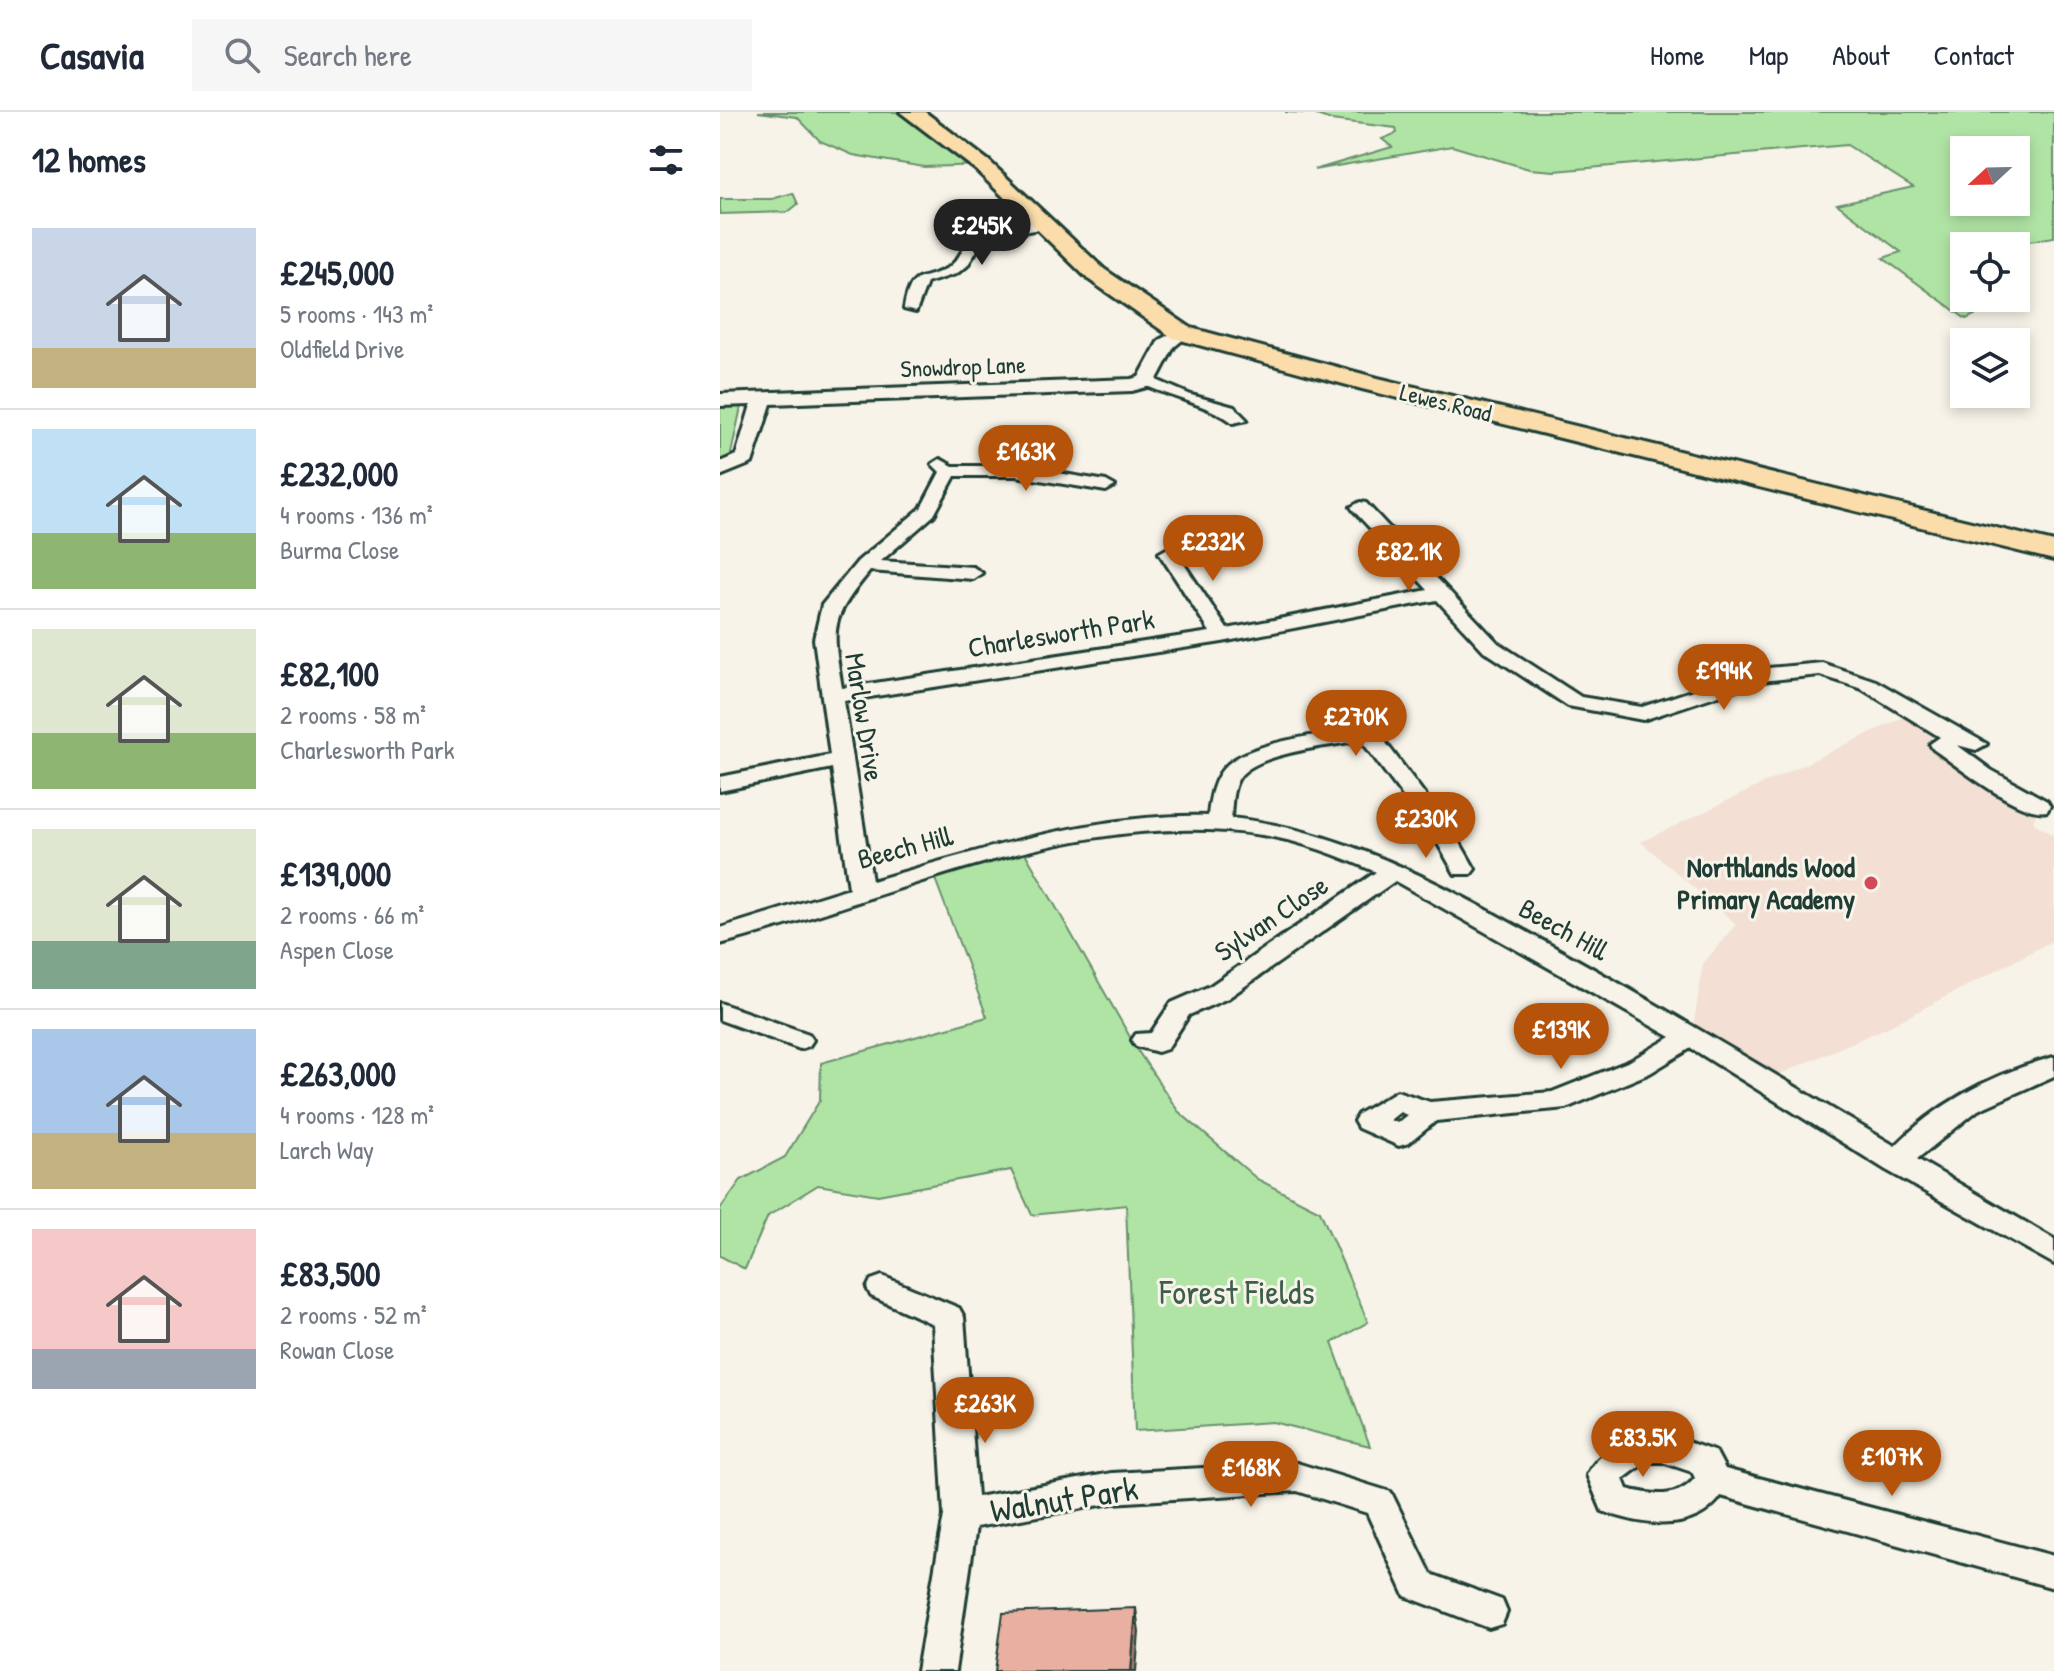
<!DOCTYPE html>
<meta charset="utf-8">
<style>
body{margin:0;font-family:"Patrick Hand",sans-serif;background:#f6f6f7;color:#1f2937;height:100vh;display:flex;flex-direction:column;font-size:30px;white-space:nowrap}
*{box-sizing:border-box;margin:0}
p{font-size:26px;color:#747a83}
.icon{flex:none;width:44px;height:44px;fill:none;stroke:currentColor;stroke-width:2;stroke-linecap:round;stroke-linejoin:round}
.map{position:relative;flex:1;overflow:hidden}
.details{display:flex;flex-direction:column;background:#fff;width:720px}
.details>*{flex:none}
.needle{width:52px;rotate:248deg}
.fabs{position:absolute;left:1230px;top:24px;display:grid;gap:16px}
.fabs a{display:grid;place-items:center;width:80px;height:80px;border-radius:0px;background:#fff;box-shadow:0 4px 12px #0003;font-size:40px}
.price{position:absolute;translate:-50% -68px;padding:0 18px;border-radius:28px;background:#b45309;color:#fff;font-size:26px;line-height:52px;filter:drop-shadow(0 2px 4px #0008)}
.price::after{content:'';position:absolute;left:50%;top:48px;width:24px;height:18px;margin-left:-12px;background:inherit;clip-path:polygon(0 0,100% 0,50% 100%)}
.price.current{background:#222;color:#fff}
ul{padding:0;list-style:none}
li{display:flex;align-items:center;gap:24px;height:200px;padding:0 32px}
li+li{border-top:2px solid #e0e1e3}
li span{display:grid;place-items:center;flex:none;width:224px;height:160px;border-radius:0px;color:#555}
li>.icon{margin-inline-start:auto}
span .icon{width:96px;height:96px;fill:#fffc;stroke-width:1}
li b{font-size:34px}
h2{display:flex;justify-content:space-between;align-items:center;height:96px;padding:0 32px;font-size:34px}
header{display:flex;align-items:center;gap:48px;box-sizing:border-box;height:112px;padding:0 40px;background:#fff;border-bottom:2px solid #e0e1e3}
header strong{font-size:38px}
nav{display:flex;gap:44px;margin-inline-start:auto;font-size:28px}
.search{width:560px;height:72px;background:#f6f6f7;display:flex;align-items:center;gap:20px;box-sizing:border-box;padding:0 28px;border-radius:0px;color:#747a83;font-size:30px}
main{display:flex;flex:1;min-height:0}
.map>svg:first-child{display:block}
</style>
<header>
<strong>Casavia</strong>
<div class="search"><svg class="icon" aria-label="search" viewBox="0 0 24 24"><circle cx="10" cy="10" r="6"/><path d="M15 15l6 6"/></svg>Search here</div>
<nav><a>Home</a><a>Map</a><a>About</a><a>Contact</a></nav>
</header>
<main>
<section class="details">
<h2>12 homes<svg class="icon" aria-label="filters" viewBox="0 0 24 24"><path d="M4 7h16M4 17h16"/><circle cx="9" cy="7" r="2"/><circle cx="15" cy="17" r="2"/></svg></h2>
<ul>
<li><span style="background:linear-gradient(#c9d6e8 75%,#c2b280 0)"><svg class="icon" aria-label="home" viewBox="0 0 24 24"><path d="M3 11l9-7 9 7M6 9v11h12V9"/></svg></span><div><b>£245,000</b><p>5 rooms · 143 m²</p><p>Oldfield Drive</p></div></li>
<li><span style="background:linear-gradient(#bfe0f5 65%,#8fb573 0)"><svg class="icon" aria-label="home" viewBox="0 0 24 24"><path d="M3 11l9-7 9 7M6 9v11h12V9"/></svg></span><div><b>£232,000</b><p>4 rooms · 136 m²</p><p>Burma Close</p></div></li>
<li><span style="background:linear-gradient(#dfe7d0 65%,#8fb573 0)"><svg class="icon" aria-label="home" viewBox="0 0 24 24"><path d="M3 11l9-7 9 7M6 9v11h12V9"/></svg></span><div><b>£82,100</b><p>2 rooms · 58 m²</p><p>Charlesworth Park</p></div></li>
<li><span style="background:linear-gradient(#dfe7d0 70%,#7fa58c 0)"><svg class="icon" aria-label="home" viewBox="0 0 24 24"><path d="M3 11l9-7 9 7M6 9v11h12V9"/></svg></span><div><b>£139,000</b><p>2 rooms · 66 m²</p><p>Aspen Close</p></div></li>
<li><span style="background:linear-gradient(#a9c7e8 65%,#c2b280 0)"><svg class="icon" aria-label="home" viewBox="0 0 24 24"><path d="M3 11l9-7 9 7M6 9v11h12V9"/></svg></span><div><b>£263,000</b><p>4 rooms · 128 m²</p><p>Larch Way</p></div></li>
<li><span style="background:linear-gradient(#f6c9c9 75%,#9aa5b1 0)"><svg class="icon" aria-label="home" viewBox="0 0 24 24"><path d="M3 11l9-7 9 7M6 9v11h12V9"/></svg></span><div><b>£83,500</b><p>2 rooms · 52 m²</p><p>Rowan Close</p></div></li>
</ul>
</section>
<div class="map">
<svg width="1334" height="1559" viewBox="0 0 1334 1559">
<rect width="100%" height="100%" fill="#f7f3e8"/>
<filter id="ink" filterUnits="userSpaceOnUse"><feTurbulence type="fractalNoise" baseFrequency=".0125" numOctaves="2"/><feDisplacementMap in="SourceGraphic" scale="16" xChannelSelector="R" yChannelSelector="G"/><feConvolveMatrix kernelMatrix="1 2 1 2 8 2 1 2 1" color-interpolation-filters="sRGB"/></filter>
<g filter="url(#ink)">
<!-- built -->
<path fill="#f3dfd3" d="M1194,600l27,32 98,62 -6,16 21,14v104l-166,87 -124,54 -72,-45 11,-72 33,-40 -95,-82z"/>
<!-- green -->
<path fill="#b0e4a5" stroke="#68906c" stroke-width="2" fill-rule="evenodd" d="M38,0h151l73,53 -58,2 -71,-12 -33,-14 -23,-24z
M565,0h769v125l-54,9h-36v52h33l1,6 -32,15 -83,-61 18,-6 -64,-48 76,-17 -66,-42 -292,26 -26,-2 -77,-23 -138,24 78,-23 -10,-8 15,-6 -1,-5 -65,-8 -20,-7zM1244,38h52v52h-52z
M73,81l5,11 -10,8 -68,2v-15h52z
M0,294l21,1 -11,51 -10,4z
M304,739l114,200 40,60 79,68 63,32 48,111 -36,21 38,103 -97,-24 -138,9 -9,-226 -94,10 -21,-45 -133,25 -60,-10 -50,31 -23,53 -25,-13v-47l21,-29 44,-23 35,-57 1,-37 166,-46 -53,-141z"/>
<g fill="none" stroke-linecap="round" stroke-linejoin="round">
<!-- minor casing -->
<g stroke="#1f3d34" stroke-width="6">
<path id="minor" d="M326,108l5,1v6l-57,10 -15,10 -12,19 -11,8 -29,9 -11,29 -12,-3c7,-42 18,-25 45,-42 10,-7 12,-16 19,-25 18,-19 54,-19 78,-22z
M427,264l44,19 43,12 13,13 -14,3c-16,-15 -67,-28 -91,-39v-6z
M220,347l13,7h63l90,15 9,5 -9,5 -90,-15h-61l-21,39 -53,46 92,6 9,6 -9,6 -103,-8c-41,50 -38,55 -28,117l368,-56 -51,-79 9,-5 6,1 53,80 201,-39 -74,-79 -3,-4 9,-5 6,1 132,140 83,54 61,10 116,-38 64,-6 54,18 111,63 -11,6 -19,-5 34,25 56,31 3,5 -3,5c-27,6 -91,-46 -114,-62l-3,-5 10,-7 -78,-48 -42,-14 -59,6 -118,39 -75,-14 -84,-55 -47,-51 -215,42 -378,59 28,180c109,-31 222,-68 336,-65 2,-18 5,-39 20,-52 28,-24 101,-30 138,-38l8,1 82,109 19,33 -4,5h-16l-18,-32 -76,-102c-30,6 -99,12 -120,35 -9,11 -9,29 -10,43 124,13 227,76 334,135 112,62 220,128 330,193 43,-44 100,-73 159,-89v19l-76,34 -61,49 137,80v25l-168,-94 -195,-122 -41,25 -84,35 -130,13 -27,22 -10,3 -41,-18 -4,-7 4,-7 39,-23 33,11 122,-10 78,-31 41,-24 -276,-156 -167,117 -39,17 -22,34 -9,3 -22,-6 -4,-6 4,-6 15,-1 20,-30 39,-17 166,-114c-37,-16 -74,-31 -114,-37 -187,-28 -366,63 -542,109v-16l129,-40 -17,-120 -112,23v-14l110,-22 -16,-116 8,-34 36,-44 63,-53 19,-36 -8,-8zM680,1000l7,3 -10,8 -7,-3z
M0,891l89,31 4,6 -4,6 -9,3 -80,-29z
M162,1164l77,32 5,9 13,180 135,-24 185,-10 94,29 40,82 71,26 5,12 -5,12 -13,4 -84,-32 -38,-83 -70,-22 -185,12 -136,24 -21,144h-38l27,-156 -11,-191 -62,-28 -4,-8 4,-8z
M931,1322l23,3 42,15 9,17 329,87v32l-333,-92c-28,39 -80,29 -119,15l-15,-36c12,-24 38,-36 64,-41zM926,1350h16l30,10 3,6c-18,22 -43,17 -68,11l-4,-10z"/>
</g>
<!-- tertiary casing -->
<g stroke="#1f3d34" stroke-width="6">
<path id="tertiary" d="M462,216l9,5 -17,14 -20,38 -22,6 -361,13 -19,59 -32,13v-14l16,-7 15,-50 -31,1v-12l412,-15 7,-2 20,-37z"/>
</g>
<!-- trunk casing -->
<g stroke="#1f3d34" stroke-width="6">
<path id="trunk" d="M180,0h25l64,49 115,108 87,59 187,50 676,164v18l-692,-171 -189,-51 -85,-59 -113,-110z"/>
</g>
<!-- minor -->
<use href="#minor" fill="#f7f3e8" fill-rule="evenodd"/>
<!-- tertiary -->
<use href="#tertiary" fill="#f7f3e8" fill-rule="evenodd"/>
<!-- trunk -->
<use href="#trunk" fill="#fbddab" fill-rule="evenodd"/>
</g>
<!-- shaded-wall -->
<path fill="#a37b71" stroke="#1f3d34" stroke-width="2" d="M416,1496l3,24 -3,39h-5z"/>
<!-- building -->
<path fill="#e9b0a1" stroke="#1f3d34" stroke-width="2" d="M416,1496l-5,63h-136l8,-58z"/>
</g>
<!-- markers -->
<circle fill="#d1495b" stroke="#f7f3e8" stroke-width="3" cx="1151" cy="771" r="8"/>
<g text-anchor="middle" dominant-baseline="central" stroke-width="6" stroke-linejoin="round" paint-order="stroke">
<!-- far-street labels -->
<g font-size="24" fill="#1f3d34" stroke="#f7f3e8">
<text transform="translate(243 254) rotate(-2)">Snowdrop Lane</text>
<text transform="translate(726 290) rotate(14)">Lewes Road</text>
</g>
<!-- street labels -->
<g font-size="28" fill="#1f3d34" stroke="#f7f3e8">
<text transform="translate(341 521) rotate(-9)">Charlesworth Park</text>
<text transform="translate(145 605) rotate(81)">Marlow Drive</text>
<text transform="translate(185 735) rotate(-15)">Beech Hill</text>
<text transform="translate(551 806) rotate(-34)">Sylvan Close</text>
<text transform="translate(844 817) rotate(29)">Beech Hill</text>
</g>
<!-- poi labels -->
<g font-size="28" font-weight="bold" fill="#1f3d34" stroke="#f7f3e8" text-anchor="end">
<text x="1135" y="755">Northlands Wood<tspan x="1135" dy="32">Primary Academy</tspan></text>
</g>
<!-- near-park labels -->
<g font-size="34" fill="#3c5e4b" stroke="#f7f3e8">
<text x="517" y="1180">Forest Fields</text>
</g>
<!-- near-street labels -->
<g font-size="34" fill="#1f3d34" stroke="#f7f3e8">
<text transform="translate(344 1387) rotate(-9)">Walnut Park</text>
</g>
</g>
</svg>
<div class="fabs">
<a><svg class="needle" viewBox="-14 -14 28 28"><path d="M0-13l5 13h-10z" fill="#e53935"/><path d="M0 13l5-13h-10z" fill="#747a83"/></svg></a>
<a><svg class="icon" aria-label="locate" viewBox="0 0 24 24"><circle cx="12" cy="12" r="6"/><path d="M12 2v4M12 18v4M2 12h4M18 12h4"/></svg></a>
<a><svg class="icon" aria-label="layers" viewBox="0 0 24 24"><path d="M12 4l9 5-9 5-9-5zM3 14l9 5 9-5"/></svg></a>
</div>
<b class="price current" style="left:262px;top:155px">£245K</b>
<b class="price" style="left:306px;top:381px">£163K</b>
<b class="price" style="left:493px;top:471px">£232K</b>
<b class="price" style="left:689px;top:481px">£82.1K</b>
<b class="price" style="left:1004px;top:600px">£194K</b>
<b class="price" style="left:636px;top:646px">£270K</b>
<b class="price" style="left:706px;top:748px">£230K</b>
<b class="price" style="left:841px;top:959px">£139K</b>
<b class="price" style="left:265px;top:1333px">£263K</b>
<b class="price" style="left:923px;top:1367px">£83.5K</b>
<b class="price" style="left:1172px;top:1386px">£107K</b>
<b class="price" style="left:531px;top:1397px">£168K</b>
</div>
</main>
